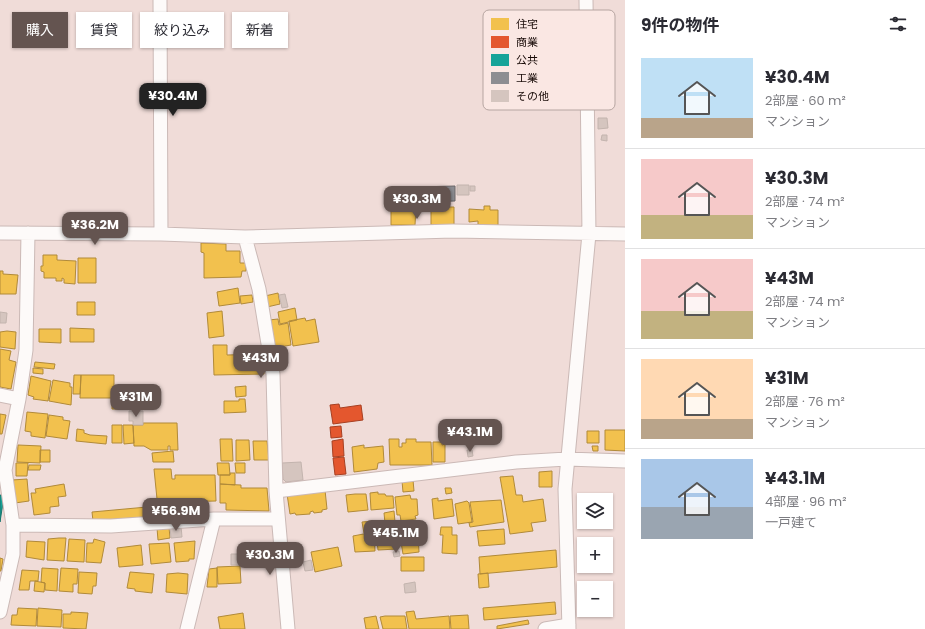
<!DOCTYPE html>
<html lang="ja">
<meta charset="utf-8">
<style>
body{margin:0;font-family:Poppins,"Noto Sans JP",sans-serif;background:#f2f2f3;color:#2b2b33;height:100vh;display:flex;flex-direction:column;font-size:15px;white-space:nowrap}
*{box-sizing:border-box;margin:0}
p{font-size:13px;color:#7c7c81}
.icon{flex:none;width:22px;height:22px;fill:none;stroke:currentColor;stroke-width:2;stroke-linecap:round;stroke-linejoin:round}
.map{position:relative;flex:1;overflow:hidden}
.side{display:flex;flex-direction:column;background:#fff;width:300px}
.side>*{flex:none}
.guide{position:absolute;left:12px;top:12px;width:380px;height:36px;display:flex;gap:8px}
.controls{position:absolute;left:577px;top:493px;display:grid;gap:8px}
.controls a{display:grid;place-items:center;width:36px;height:36px;border-radius:0px;background:#fff;box-shadow:0 1px 3px #0004;font-size:20px}
.price{position:absolute;translate:-50% -34px;padding:0 9px;border-radius:8px;background:#645450;color:#fff;font-size:13px;line-height:26px;filter:drop-shadow(0 1px 2px #0008)}
.price::after{content:'';position:absolute;left:50%;top:24px;width:12px;height:9px;margin-left:-6px;background:inherit;clip-path:polygon(0 0,100% 0,50% 100%)}
.price.selected{background:#222;color:#fff}
ul{padding:0;list-style:none}
li{display:flex;align-items:center;gap:12px;height:100px;padding:0 16px}
li+li{border-top:1px solid #e1e1e2}
li span{display:grid;place-items:center;flex:none;width:112px;height:80px;border-radius:0px;color:#555}
li>.icon{margin-inline-start:auto}
span .icon{width:48px;height:48px;fill:#fffc;stroke-width:1}
li b{font-size:17px}
h2{display:flex;justify-content:space-between;align-items:center;height:48px;padding:0 16px;font-size:17px}
.pill{padding:0 14px;border-radius:0px;background:#fff;box-shadow:0 1px 3px #0004;font-size:14px;line-height:36px}
.pill.selected{background:#645450;color:#fff}
main{display:flex;flex:1;min-height:0}
.map>svg:first-child{display:block}
</style>
<main>
<div class="map">
<svg width="625" height="629" viewBox="0 0 625 629">
<rect width="100%" height="100%" fill="#f0dcd8"/>
<!-- homes -->
<path fill="#f2c14e" stroke="#b18a39" d="M484,206h6v4h8v16h-20v-5l-9,1v-13l15,1z
M391,207h25l-1,18h-24z
M431,207h23v18h-23z
M201,243l25,1v7h14v12h6v8h-4l-1,6 -37,1v-25l-3,-1z
M43,255h14v5l19,1 -1,23 -11,-1v-4l-2,-1v3h-6v-3h-12v-6l-3,-1v-5h2z
M78,258h18v25h-18z
M0,271h3v3l15,1 -2,19h-16z
M238,288l2,15 -21,3 -2,-14z
M278,293l2,11 -13,3 -2,-11z
M252,295l1,7 -12,2 -1,-8z
M77,302h18v13h-18z
M295,308l2,12 -17,4 -2,-12z
M222,311l2,25 -15,2 -2,-25z
M305,318l1,3 9,-2 4,23 -26,4 -4,-25z
M278,319l1,6 9,-2 3,22 -17,3 -5,-28z
M70,328l24,1v13h-24z
M39,329h22v14l-22,-1z
M7,331l9,1 -1,17 -15,-2v-15z
M213,345h14v10l36,-1 1,20 -50,1z
M0,349l11,2 -2,9 7,2 -5,27 -11,-2z
M35,362l20,2 -1,5 -20,-2z
M33,368l10,1v5l-10,-1z
M74,375h7l-1,19h-7z
M81,375h33v23h-34z
M31,376l20,5 -3,20 -15,-2 1,-2 -6,-2z
M53,380l17,3v4h2l-1,18 -22,-4z
M246,386v10l-10,1 -1,-10z
M239,399h6l1,13 -22,1v-12h15z
M112,401h12v8h-12z
M27,412l21,2 -3,24 -14,-2v-4l-6,-1z
M0,414l6,1 -4,19h-2z
M49,415l14,2v3l7,1 -3,18 -21,-3z
M143,423h34l1,27h-8v-4h-2v4h-17l-7,-4h-10l-1,-21h10z
M112,425h10v18h-10z
M123,425h10l1,18 -10,1z
M77,429l7,1v3l6,2 17,1 -1,8 -30,-3z
M605,430h20v21l-20,-1z
M587,431h12v12h-12z
M220,439h12l1,22h-12z
M389,439h10v8h3v-4h4v-4h10v3h15l1,23h-42z
M236,440h13l1,20 -14,1z
M253,441h14l2,19h-15z
M433,442h9v3l3,-1v18h-12z
M18,445l23,1 -1,17 -23,-1z
M364,445v3l19,-2 1,16 -6,1 -1,6 -23,3 -2,-25z
M592,446h6v5h-5z
M40,450h10v12h-10z
M173,451l1,11h-21l-1,-9z
M16,463h12l-1,13h-11z
M217,463h12l1,12h-12z
M235,463h10v10h-9z
M29,465h12l-1,5h-12z
M154,469h17l1,10h3v-4h40l1,26 -41,1v-3h-18z
M552,471v16h-13v-15z
M230,473h5v12l-15,-1v-9h10z
M513,476l3,19h6l1,7 20,-3 3,22 -15,2 2,8 -23,3 -10,-57z
M27,479l2,22 -14,2 -3,-23z
M413,480l1,11 -11,1 -1,-11z
M64,484l2,12 -8,1 1,9 -9,1v6l-16,2 -3,-22h5l-1,-4z
M220,484l21,1v3h26l2,23 -43,-1v-7h-6z
M445,488h6l1,5 -6,1z
M325,490l2,19 -5,1v2l-8,1 -1,-2 -3,1v2l-14,1 -1,-2 -5,1 -3,-20z
M378,492v2h7l1,2h7l1,12 -23,2 -1,-17z
M355,494h11l2,16 -20,2 -2,-17z
M410,495l1,4h6l1,16 -3,1 1,3 -15,2 -1,-6h-3l-2,-18z
M438,498v3l14,-2 2,17 -20,3 -2,-20z
M501,500l3,22 -34,5 -1,-4 4,-1 -3,-20z
M467,501l2,2 3,19 -14,2 -3,-20z
M158,506l1,10 -66,5 -1,-9z
M394,511l1,11 -10,1 -1,-10z
M373,521l1,11 -10,1 -2,-11z
M411,522v6l-11,1v-6z
M169,527l1,11 -12,2 -1,-12z
M441,527h11v8h5v19l-15,-1 1,-18h-3z
M504,529l1,15 -26,2 -2,-15z
M376,531h9l4,4 7,-1 1,15 -19,1z
M374,532l1,19 -20,1 -2,-16z
M418,534l1,18 -16,2 -3,-18z
M59,538h7l-2,23 -17,-1 1,-21z
M69,539l16,1 -1,22 -17,-1z
M94,539l11,3 -4,21 -15,-1 1,-19h6z
M27,541l18,1 -1,18 -18,-3z
M195,541l-1,18h-5v2l-13,1 -2,-19z
M169,543l2,19 -20,2 -2,-20z
M141,545l2,20 -24,2 -2,-19z
M338,547l4,19 -27,6 -4,-20z
M556,550l1,17 -77,7 -1,-17z
M401,557h23v14h-23z
M0,558l3,1 -2,12h-1z
M240,566l1,17 -23,1 -1,-17z
M42,568l16,1 -1,22 -12,-1v-7l-4,-1z
M61,568l17,1 -1,15h-4v8l-14,-1z
M217,568v19h-10l2,-18z
M22,570l17,1 -1,10h-8l-1,9h-10z
M79,572l18,1 -1,13h-3l-1,8 -14,-1z
M130,572l24,2 -2,19 -17,-2v-2l-8,-1z
M178,573l10,1 -1,20 -21,-2 1,-18z
M488,573l1,14 -10,1 -1,-14z
M35,581l10,2 -1,9 -10,-1z
M555,602l1,12 -72,6 -1,-12z
M18,608l19,1 -1,17 -25,-1 1,-10h5z
M38,608l24,2 -1,17 -24,-1z
M414,611l2,8 33,-3 1,13h-41l-3,-17z
M71,612l17,1 -2,16 -23,-1v-14h8z
M243,613l2,16h-25l-2,-12z
M468,615l1,14h-18l-1,-13z
M376,616l3,13h-13l-2,-11z
M385,616h20l2,13h-24l-3,-12z
M528,620l1,4 -32,5v-3z"/>
<!-- shops -->
<path fill="#e4572e" stroke="#a74022" d="M339,404l1,4 21,-3 2,15 -30,4 -3,-19z
M341,426l1,11 -11,1 -1,-11z
M343,439l1,17 -11,1 -1,-16z
M344,457l2,17 -11,1 -2,-17z"/>
<!-- public -->
<path fill="#17a398" stroke="#17756c" d="M0,495l4,1 -4,26z"/>
<!-- industry -->
<path fill="#8d8d92" stroke="#6a6668" d="M455,186v15l-36,1 -1,-15z"/>
<!-- building -->
<path fill="#d5c5bf" stroke="#c3b4ae" d="M598,118h9l1,10 -10,1z
M602,135h5v6l-6,-1z
M457,185h12v10h-12z
M470,186h5v5h-5z
M285,294l3,13 -6,1 -3,-13z
M0,312l7,1 -1,10h-6z
M129,411h14v14h-10v-4h-4z
M467,450h5l1,6 -5,1z
M301,462l2,18 -17,2 -3,-3 -1,-16z
M159,501h5l1,5 -6,1z
M181,526l1,11 -11,1 -1,-11z
M399,551l1,5 -6,1 -1,-5z
M231,554h11v11h-11z
M311,560l2,10 -8,1 -2,-9z
M415,582l1,10 -11,1 -1,-9z"/>
<g fill="none" stroke-linecap="round" stroke-linejoin="round">
<!-- minor casing -->
<g stroke="#cbb9b6" stroke-width="15">
<path id="minor" d="M160,0l1,234
M0,233l161,1 84,3 208,-6 172,3
M245,237l14,52 14,85 3,117 12,138
M0,395l19,4
M276,491l240,-29 51,-3 58,2
M13,525l98,1 103,-7h64
M0,612l13,-58v-29l-8,-55 14,-71 7,-49 2,-117
M187,629l27,-110
M545,629l24,-4
M569,629l-4,-140 24,-255 -3,-234"/>
</g>
<!-- minor -->
<use href="#minor" stroke="#fdfaf9" stroke-width="13"/>
</g>
<!-- legend -->
<rect x="483" y="10" width="132" height="100" rx="6" fill="#fae7e3" stroke="#b6a5a1" stroke-width="1"/>
<rect x="491" y="18" width="18" height="12" fill="#f2c14e"/>
<rect x="491" y="36" width="18" height="12" fill="#e4572e"/>
<rect x="491" y="54" width="18" height="12" fill="#17a398"/>
<rect x="491" y="72" width="18" height="12" fill="#8d8d92"/>
<rect x="491" y="90" width="18" height="12" fill="#d5c5bf"/>
<g font-size="11" fill="#180a07">
<text x="516" y="28">住宅</text>
<text x="516" y="46">商業</text>
<text x="516" y="64">公共</text>
<text x="516" y="82">工業</text>
<text x="516" y="100">その他</text>
</g>
</svg>
<div class="controls">
<a><svg class="icon" aria-label="layers" viewBox="0 0 24 24"><path d="M12 4l9 5-9 5-9-5zM3 14l9 5 9-5"/></svg></a>
<a>+</a>
<a>−</a>
</div>
<b class="price selected" style="left:173px;top:117px">¥30.4M</b>
<b class="price" style="left:417px;top:220px">¥30.3M</b>
<b class="price" style="left:95px;top:246px">¥36.2M</b>
<b class="price" style="left:261px;top:379px">¥43M</b>
<b class="price" style="left:136px;top:418px">¥31M</b>
<b class="price" style="left:470px;top:453px">¥43.1M</b>
<b class="price" style="left:176px;top:532px">¥56.9M</b>
<b class="price" style="left:396px;top:554px">¥45.1M</b>
<b class="price" style="left:270px;top:576px">¥30.3M</b>
<div class="guide">
<a class="pill selected">購入</a>
<a class="pill">賃貸</a>
<a class="pill">絞り込み</a>
<a class="pill">新着</a>
</div>
</div>
<section class="side">
<h2>9件の物件<svg class="icon" aria-label="filters" viewBox="0 0 24 24"><path d="M4 7h16M4 17h16"/><circle cx="9" cy="7" r="2"/><circle cx="15" cy="17" r="2"/></svg></h2>
<ul>
<li><span style="background:linear-gradient(#bfe0f5 75%,#b9a48a 0)"><svg class="icon" aria-label="home" viewBox="0 0 24 24"><path d="M3 11l9-7 9 7M6 9v11h12V9"/></svg></span><div><b>¥30.4M</b><p>2部屋 · 60 m²</p><p>マンション</p></div></li>
<li><span style="background:linear-gradient(#f6c9c9 70%,#c2b280 0)"><svg class="icon" aria-label="home" viewBox="0 0 24 24"><path d="M3 11l9-7 9 7M6 9v11h12V9"/></svg></span><div><b>¥30.3M</b><p>2部屋 · 74 m²</p><p>マンション</p></div></li>
<li><span style="background:linear-gradient(#f6c9c9 65%,#c2b280 0)"><svg class="icon" aria-label="home" viewBox="0 0 24 24"><path d="M3 11l9-7 9 7M6 9v11h12V9"/></svg></span><div><b>¥43M</b><p>2部屋 · 74 m²</p><p>マンション</p></div></li>
<li><span style="background:linear-gradient(#ffd9b3 75%,#b9a48a 0)"><svg class="icon" aria-label="home" viewBox="0 0 24 24"><path d="M3 11l9-7 9 7M6 9v11h12V9"/></svg></span><div><b>¥31M</b><p>2部屋 · 76 m²</p><p>マンション</p></div></li>
<li><span style="background:linear-gradient(#a9c7e8 60%,#9aa5b1 0)"><svg class="icon" aria-label="home" viewBox="0 0 24 24"><path d="M3 11l9-7 9 7M6 9v11h12V9"/></svg></span><div><b>¥43.1M</b><p>4部屋 · 96 m²</p><p>一戸建て</p></div></li>
</ul>
</section>
</main>
